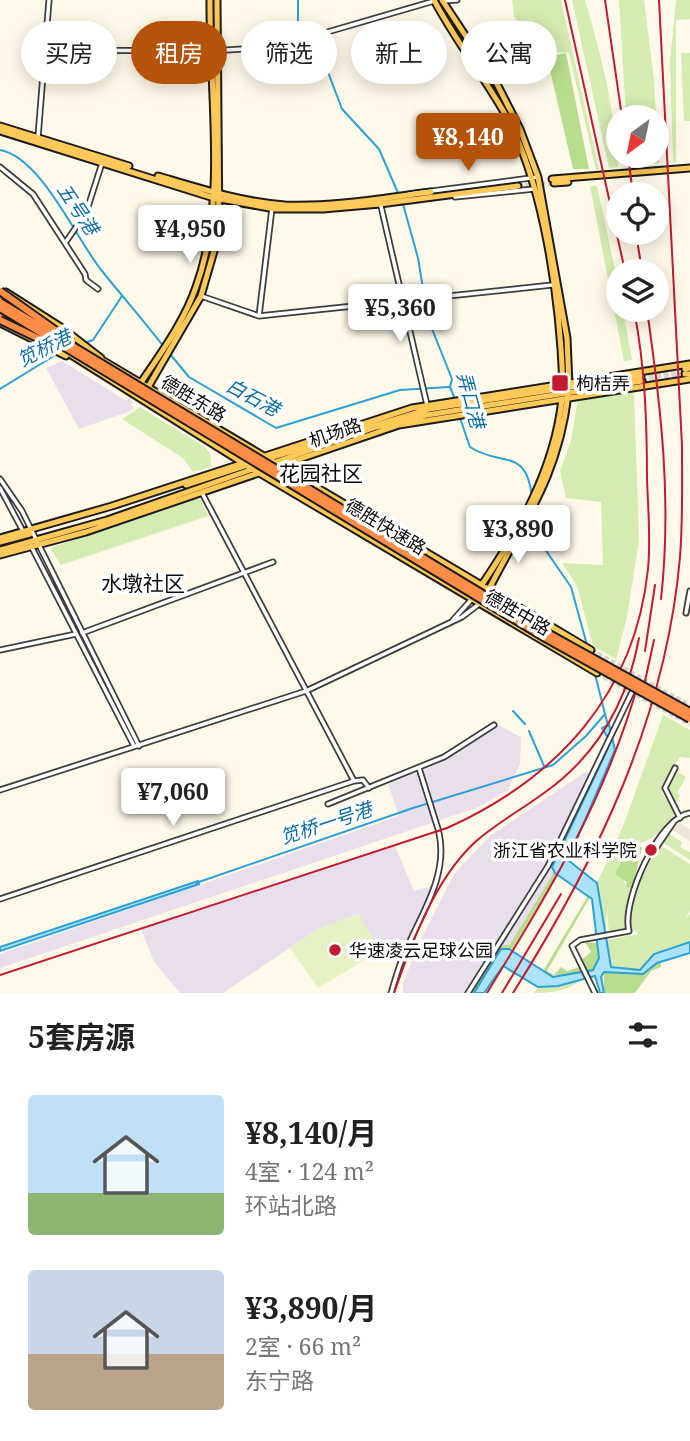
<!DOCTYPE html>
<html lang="zh">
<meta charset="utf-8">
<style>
body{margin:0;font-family:"Noto Serif","Noto Sans SC",serif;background:#f2f2f2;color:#222;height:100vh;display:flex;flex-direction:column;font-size:26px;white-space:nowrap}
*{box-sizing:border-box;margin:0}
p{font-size:23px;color:#767676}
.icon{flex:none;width:38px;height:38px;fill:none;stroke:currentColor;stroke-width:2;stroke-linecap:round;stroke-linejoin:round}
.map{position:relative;height:993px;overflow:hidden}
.sheet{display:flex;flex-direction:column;background:#fff;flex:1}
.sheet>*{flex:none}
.banner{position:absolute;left:21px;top:21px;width:649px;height:63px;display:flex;gap:14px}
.needle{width:46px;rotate:213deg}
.buttons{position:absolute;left:606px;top:105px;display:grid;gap:14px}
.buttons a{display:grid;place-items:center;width:63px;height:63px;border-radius:50%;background:#fff;box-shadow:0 4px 18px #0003;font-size:35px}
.price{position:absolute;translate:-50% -60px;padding:0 16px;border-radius:7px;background:#fff;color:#222;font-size:23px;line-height:46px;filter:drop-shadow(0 2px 4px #0008)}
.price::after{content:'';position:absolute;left:50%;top:42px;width:21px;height:16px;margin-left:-10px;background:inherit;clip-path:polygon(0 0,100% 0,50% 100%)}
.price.current{background:#b45309;color:#fff}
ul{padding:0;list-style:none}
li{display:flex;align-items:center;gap:21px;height:175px;padding:0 28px}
li span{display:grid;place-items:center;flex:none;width:196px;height:140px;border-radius:7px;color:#555}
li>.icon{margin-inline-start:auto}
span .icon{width:84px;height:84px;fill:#fffc;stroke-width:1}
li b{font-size:30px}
h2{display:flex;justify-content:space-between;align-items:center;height:84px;padding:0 28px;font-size:30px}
.tag{padding:0 24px;border-radius:32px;background:#fff;box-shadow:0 4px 18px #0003;font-size:24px;line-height:63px}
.tag.current{background:#b45309;color:#fff}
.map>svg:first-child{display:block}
</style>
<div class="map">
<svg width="690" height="993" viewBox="0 0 690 993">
<rect width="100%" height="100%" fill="#fff9e9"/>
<!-- industrial -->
<path fill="#e9deeb" d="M62,361l63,39 6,-2 2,12 -54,19 -33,-61z
M498,725l23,12 -1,27 -12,26 -29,17 -479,161v-14l399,-138 -11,-32 47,-19z
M587,771l5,6 -7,25 -33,65 2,5 -44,73 -10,2 -29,46h-68v-10l18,-44 33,-65 36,-38z
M395,846l19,45 19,-5 -31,71 -19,-1 -25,-42 -40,15 -95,64h-43l-26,-31 -13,-33z"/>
<!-- green -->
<path fill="#d4ebb1" d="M512,0h49l38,169 -3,1 -27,-117 -10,-1 -29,11 -5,-21 -8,-11 3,-8 -6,-6z
M572,0h13c16,54 30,110 33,167l-9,1z
M619,0h25l10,80 5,83 -25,3 -2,-10h24v-39h-30z
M676,0h14v19l-14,1v142l-3,1 -3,-102z
M681,53h9v68h-6z
M590,186h7l21,98v26h5l9,50 -8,1z
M634,392l5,148 -12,77 -11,42 -23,-13 -16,-60 -15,-23 41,2 -2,-63 -35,-4 -6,-27 11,-31 7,-40z
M140,407l66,41 4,6 1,13 -18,5 -10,-14 -61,-39z
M194,498l7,2 7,16 -147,49 -11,-17z
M663,715l27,15v28l-10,-1 -17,26 -1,10 13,18c-2,15 -25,29 -34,32l-8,-4 -10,40 3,8 6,1 -2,6h3l24,-45 6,-2 27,17v47l-6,9 6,-6v28l-36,13 -14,15 -29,-3 -6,-27 34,-6 -8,-5 -22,5 -2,-24 -2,24 -8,-51 27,-59z
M675,771l11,6 -9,16 3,3 -4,7 -9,-15z
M669,834l13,8 -2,5 10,5v8l-28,-18z
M582,978c-10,13 -33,15 -48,15l4,-6 20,-1z"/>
<!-- forest -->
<path fill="#b9dd8f" d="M566,53l23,116h-16l-26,-112z
M633,839l9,9 -10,40 -6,-1 1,-5 -12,-8z
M554,872l3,3 -46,76 -10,-2 -27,44h-3l29,-46 10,-3z
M589,894l1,3 -43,74 7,4 7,-8 6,4 12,-4 2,6 -33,3 -5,-5z
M585,942l13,1 1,19 -6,8 -6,1 -6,-11 10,-8z
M661,961v6l-10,4 -16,22h-31v-21l35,2z"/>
<!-- pitch -->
<path fill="#e6f2c3" d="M359,914l21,37 -62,37 -28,-40 28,-19z"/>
<!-- plaza -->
<path fill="#eee7d9" d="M678,822l12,7v12l-18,-11z"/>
<!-- water -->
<path fill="#aae3fa" stroke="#2da0d6" stroke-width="2" d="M609,724l6,26 -47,110 29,23 14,84 29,3 14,-16 36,-12v11l-33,10 -14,11 -39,-2 -3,5 3,16h-4l-5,-17 -37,10 -20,1 -35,-21 -19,27h-10l27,-44h8l44,28 40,-7 6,-12 -7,-59 -37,-26 -3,-6 56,-119v-10l-6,-10z
M198,881l1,3 -199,67v-4z"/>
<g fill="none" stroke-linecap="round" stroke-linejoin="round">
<!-- stream -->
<path stroke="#2da0d6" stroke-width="2" d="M298,0v27l25,32 19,50 37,40 19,44
M0,150c41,7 76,89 102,121 20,25 42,50 62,76
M403,204l15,54 10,61 24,60 -2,8 5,12
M85,343l8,-3 29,-44
M170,354l19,23 87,51 124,-38 49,-3
M0,389l57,-35
M460,418l10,29c32,21 56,-1 62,50
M533,513l7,29 31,45 16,58
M595,674l13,52
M513,711l12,13
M529,731l15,35
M196,883l217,-75 140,-43 33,-29 19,-22"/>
<!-- major-tunnel -->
<path stroke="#dad5c8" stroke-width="5" stroke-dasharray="5 2.5" stroke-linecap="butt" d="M518,186l36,-3
M641,376l44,-7
M642,381l43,-7
M591,650l99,56
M597,673l93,51"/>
<!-- minor casing -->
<g stroke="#3e3e3e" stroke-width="7">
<path id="minor" d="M442,1l15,-1
M46,50l163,1 67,-4 158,-46
M38,137l11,-137
M0,167l33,27 52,80 1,6 12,9
M409,194l129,-17
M455,197l79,-8
M380,202l47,203
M65,243l21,-30 16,-50
M201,296l58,20 293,-31
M259,316l13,-108
M0,479l22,32 117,235
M0,488l24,45
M202,493l152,288 9,-1 6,8
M31,546l103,200
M686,613l4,-22
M453,620l18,-20
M82,633l191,-71
M0,650l76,-16
M419,768l19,61
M675,768l-10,20 15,30
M0,790l306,-99 156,-74 17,-13
M328,804l116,-47 50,-32
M656,848l17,-25
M0,899l354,-118
M391,993c4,-12 7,-25 12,-36 15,-39 46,-79 36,-124
M468,993l80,-127 84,-174
M595,993l-23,-47 8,-6 49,-9c-8,-29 30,-114 61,-118"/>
</g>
<!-- major casing -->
<g stroke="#1c1c1c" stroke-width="9">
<path id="major" d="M434,0c21,40 49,75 71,114 40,71 55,190 58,271
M442,0l54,82 24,47 18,48 29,161 2,47
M0,126l129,40
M0,131l214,67 61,11h48l57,-5 138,-18
M158,176c41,12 84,26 127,29 49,2 98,-7 146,-13
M552,179l138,-11
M554,183l14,-1
M6,292l55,35 40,31
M0,323l66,33
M55,345l191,120 351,208
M97,357l494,293
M685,369l5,-1
M685,374h5
M140,384c20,-30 44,-62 56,-97 32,-88 13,-194 14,-287
M147,389l54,-93 18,-62 -2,-234
M266,459l163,-50 212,-33
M273,463l103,-36 51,-12 215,-34
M186,485l61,-20
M0,538l112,-32 300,-98 278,-44
M0,542l30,-8
M0,550l107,-30 146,-51
M0,555l86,-23 313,-107 291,-46
M479,589c40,-59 75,-118 83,-190
M488,591c36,-71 70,-113 80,-196"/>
</g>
<!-- highway casing -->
<g stroke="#1c1c1c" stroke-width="10">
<path id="highway" d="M0,295l11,7
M0,314l37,19"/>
</g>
<!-- minor -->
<use href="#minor" stroke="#fff" stroke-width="3.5"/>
<!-- major -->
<use href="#major" stroke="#ffc959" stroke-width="5"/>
<!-- highway -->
<use href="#highway" stroke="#fe8d48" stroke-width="6"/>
<!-- rail -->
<path stroke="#c31b31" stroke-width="2" d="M565,0l60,271
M605,0l17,117
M628,156l5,38
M636,233l6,38
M647,310c14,97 25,191 14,289
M645,651l10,-66
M642,695l12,-55
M0,975l447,-147c111,-50 188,-134 201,-259 3,-30 0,-60 -1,-90 0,-57 -2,-113 -13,-169
M394,993c18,-51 40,-112 80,-150 21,-19 47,-33 70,-50 54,-38 83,-90 95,-155
M487,993c64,-105 118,-192 152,-312
M502,993l59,-99
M513,993c85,-135 153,-275 167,-436 3,-37 2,-74 2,-111l-23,-446"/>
<!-- highway-bridge casing -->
<g stroke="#1c1c1c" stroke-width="10" stroke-linecap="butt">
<path id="highway-bridge" d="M0,291l72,51
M0,302l549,332 141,78
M0,308l545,330 145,81
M0,320l58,28"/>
</g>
<!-- highway-bridge -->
<use href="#highway-bridge" stroke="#fe8d48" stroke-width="6"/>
</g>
<!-- markers -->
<g fill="#c31b31" stroke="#fff" stroke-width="2.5">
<rect x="551" y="374" width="18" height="18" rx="3.5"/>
<circle cx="651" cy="850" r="7"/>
<circle cx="335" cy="950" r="7"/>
</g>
<g text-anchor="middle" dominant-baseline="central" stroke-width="7" stroke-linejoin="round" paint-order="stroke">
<!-- poi labels -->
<g font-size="18" fill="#0b0b0b" stroke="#fff" text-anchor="start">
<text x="576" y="383">枸桔弄</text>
<text x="637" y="850" text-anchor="end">浙江省农业科学院</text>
<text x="349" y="950">华速凌云足球公园</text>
</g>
<!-- street labels -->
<g font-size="18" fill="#0b0b0b" stroke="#fff">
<text transform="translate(194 398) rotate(31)">德胜东路</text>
<text transform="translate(335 432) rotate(-19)">机场路</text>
<text transform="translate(386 526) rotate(31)">德胜快速路</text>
<text transform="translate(518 612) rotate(30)">德胜中路</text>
</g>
<!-- water labels -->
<g font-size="19" font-style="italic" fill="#0e6ea4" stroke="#fff">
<text transform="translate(78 209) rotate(56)">五号港</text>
<text transform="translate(44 348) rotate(-27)">笕桥港</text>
<text transform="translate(253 397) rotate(28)">白石港</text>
<text transform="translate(471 400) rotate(75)">弄口港</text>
<text transform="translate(326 823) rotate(-18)">笕桥一号港</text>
</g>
<!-- quarter labels -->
<g font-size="21" fill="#0b0b0b" stroke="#fff">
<text x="321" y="473">花园社区</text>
<text x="143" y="583">水墩社区</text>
</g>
</g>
</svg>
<div class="buttons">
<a><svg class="needle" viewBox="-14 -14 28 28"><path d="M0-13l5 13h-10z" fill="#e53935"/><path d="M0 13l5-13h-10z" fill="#767676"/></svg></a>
<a><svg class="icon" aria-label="locate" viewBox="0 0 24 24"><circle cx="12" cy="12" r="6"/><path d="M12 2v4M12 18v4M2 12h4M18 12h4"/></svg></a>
<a><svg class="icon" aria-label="layers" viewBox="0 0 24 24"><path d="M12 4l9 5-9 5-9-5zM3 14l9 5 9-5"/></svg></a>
</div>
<b class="price current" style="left:468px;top:173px">¥8,140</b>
<b class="price" style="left:190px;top:265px">¥4,950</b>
<b class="price" style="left:400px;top:344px">¥5,360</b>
<b class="price" style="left:518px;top:565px">¥3,890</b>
<b class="price" style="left:173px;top:828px">¥7,060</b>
<div class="banner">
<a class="tag">买房</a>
<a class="tag current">租房</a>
<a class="tag">筛选</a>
<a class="tag">新上</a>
<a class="tag">公寓</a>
</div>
</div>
<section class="sheet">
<h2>5套房源<svg class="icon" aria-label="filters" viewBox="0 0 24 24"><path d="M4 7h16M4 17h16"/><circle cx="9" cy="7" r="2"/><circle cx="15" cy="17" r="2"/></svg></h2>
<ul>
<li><span style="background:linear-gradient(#bfe0f5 70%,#8fb573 0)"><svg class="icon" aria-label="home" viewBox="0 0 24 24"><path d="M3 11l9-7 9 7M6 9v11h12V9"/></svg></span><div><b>¥8,140/月</b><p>4室 · 124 m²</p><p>环站北路</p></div></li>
<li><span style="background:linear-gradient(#c9d6e8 60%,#b9a48a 0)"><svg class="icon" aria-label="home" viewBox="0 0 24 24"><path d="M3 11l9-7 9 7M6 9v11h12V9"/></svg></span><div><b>¥3,890/月</b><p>2室 · 66 m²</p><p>东宁路</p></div></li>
</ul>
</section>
